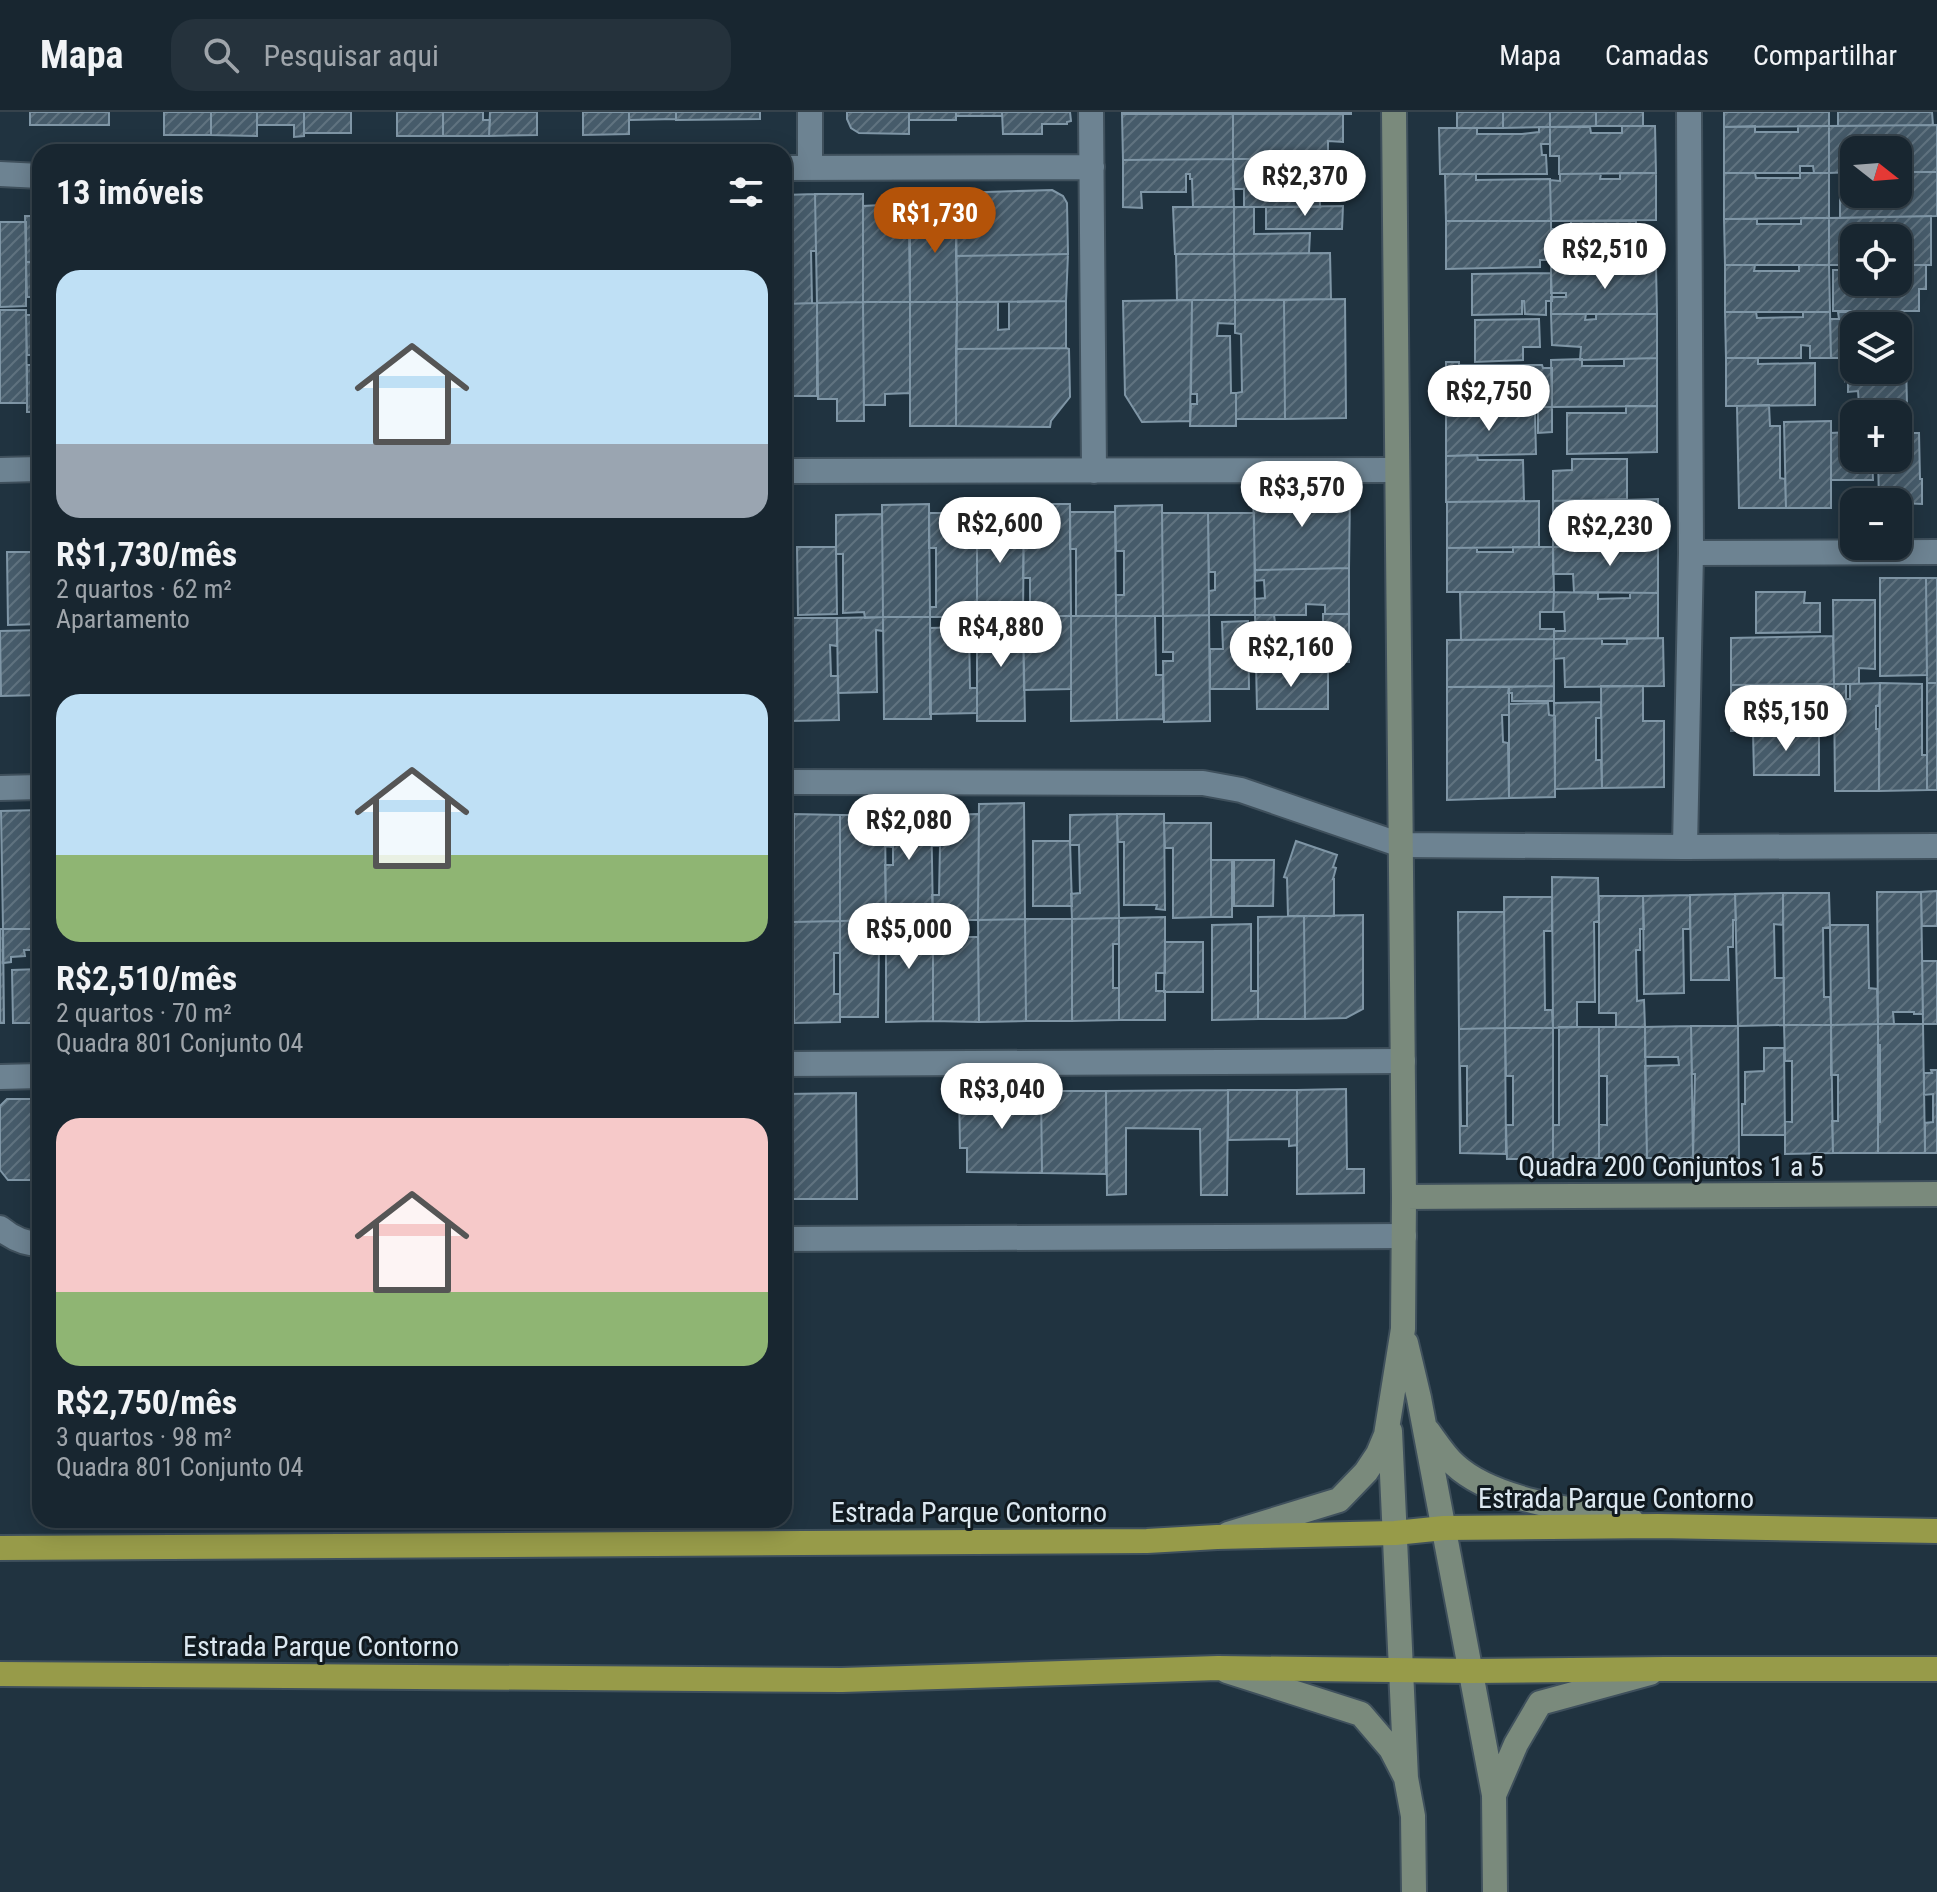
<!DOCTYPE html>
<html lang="pt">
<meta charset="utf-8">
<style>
body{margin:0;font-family:"Roboto Condensed",sans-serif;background:#25323c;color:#f1f3f6;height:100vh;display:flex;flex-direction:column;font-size:30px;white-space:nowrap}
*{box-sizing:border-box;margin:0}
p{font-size:26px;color:#9fa5ab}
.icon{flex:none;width:44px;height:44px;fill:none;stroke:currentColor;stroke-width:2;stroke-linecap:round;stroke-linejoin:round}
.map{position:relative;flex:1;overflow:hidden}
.sheet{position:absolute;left:32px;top:32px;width:760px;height:1384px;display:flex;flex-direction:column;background:#182630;border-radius:24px;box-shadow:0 4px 20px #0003,0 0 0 2px #36434c}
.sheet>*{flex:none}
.needle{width:52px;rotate:107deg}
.fabs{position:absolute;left:1840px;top:24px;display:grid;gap:16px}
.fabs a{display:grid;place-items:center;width:72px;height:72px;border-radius:16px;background:#182630;box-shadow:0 4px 20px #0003,0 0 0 2px #36434c;font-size:40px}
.price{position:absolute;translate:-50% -68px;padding:0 18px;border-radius:28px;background:#fff;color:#222;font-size:26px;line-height:52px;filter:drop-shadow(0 2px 4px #0008)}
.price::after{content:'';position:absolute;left:50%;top:48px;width:24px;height:18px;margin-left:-12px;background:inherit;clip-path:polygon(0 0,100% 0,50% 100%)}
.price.on{background:#b45309;color:#fff}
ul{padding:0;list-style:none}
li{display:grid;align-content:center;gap:16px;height:424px;padding:0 24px}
li span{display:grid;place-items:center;height:248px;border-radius:24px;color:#555}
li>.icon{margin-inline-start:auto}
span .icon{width:144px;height:144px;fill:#fffc;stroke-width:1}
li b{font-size:34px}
h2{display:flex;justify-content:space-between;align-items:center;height:96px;padding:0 24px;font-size:34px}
header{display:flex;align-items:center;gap:48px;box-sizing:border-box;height:112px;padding:0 40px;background:#182630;border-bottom:2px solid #36434c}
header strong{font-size:38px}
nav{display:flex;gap:44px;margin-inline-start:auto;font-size:28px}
.search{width:560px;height:72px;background:#25323c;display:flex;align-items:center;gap:20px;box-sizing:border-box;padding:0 28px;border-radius:24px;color:#9fa5ab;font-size:30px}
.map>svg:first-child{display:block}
</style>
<header>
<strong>Mapa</strong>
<div class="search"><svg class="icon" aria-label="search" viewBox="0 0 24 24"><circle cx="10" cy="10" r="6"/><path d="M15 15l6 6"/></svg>Pesquisar aqui</div>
<nav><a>Mapa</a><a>Camadas</a><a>Compartilhar</a></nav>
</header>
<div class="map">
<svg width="1937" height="1780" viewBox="0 0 1937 1780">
<defs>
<pattern id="building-hatch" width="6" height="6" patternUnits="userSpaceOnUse" patternTransform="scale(2)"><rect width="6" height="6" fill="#465b6a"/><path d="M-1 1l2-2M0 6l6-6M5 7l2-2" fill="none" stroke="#607380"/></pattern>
</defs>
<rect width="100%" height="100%" fill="#203340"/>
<!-- building -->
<path fill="url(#building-hatch)" stroke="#7f96a6" stroke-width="2" fill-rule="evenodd" d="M30,0h79v13h-79z
M164,0h47v23h-47z
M211,0h46v24l-46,-1z
M257,0h47v24l-10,1v-12h-37z
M304,0h47v21h-47z
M397,0h46v24h-46z
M443,0h40v8h7l-1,16h-46z
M490,0h47v23l-48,1z
M583,0h46v22l-46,1z
M629,0h47v7l-47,1z
M676,0h84v7l-84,1z
M847,0h62v22l-50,-1 -8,-5 -4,-9z
M909,0h47v8h-47z
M956,0h46v4h-46z
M1002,0h68l1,9 -4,1v2h-25v10h-39z
M1122,0h111v2h-111z
M1233,0h118v2h-118z
M1457,0h46v16h-46z
M1503,0h47v15l-47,1z
M1550,0h46v14l-46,1z
M1596,0h47v14h-47z
M1724,0h105v14l-105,1z
M1838,0h94l1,13 -95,1z
M1122,2h111v45l-110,1z
M1233,2h110v28l-15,-1v18h-95z
M1937,13v47h-39v-22h-44v22l-25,1v-47z
M1622,14h33l1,47 -97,1v-18h-9v-29h40l1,6h31z
M1755,14v6h43v-6h31v47h-15l-1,-7h-13v7h-76v-46z
M1539,15h11v17h-9l1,11h4l1,19h-107l-1,-46h38v6h45l17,-2z
M1233,47h86l1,48h-76v-18h-11z
M1233,47l1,48h-41l-1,-28h-2v-5h-4v18h-45l1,16 -19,-1v-47z
M1903,60h34v44l-97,2v-40l14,-1v17h44v-17h6z
M1620,61h36v47l-105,1 -1,-41 10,1v-7h41l-1,5h20z
M1724,61h31l1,5h44v-5h29v45l-105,1z
M1445,62h31v6l74,-1 1,42h-105z
M1052,78l11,6 4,7 1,51 -112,2v-63z
M940,81h16l1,109h-47v-82h29z
M815,82l1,57h-5l1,52 -28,1v-109z
M815,82h48v108l-46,1z
M881,93l1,25h27l1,72h-47v-96z
M1343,94l-1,23h-76v-22z
M1173,95h61v47h-59z
M1234,95h20v27l56,-1 -1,20 -75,1z
M25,104h15v46h-14z
M1931,104v49h-33v-27h-44v27h-25v-47z
M1801,106h28v47h-104l-1,-46h33v5h44z
M1446,109h105v39h-11v7l-94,2z
M1571,109h65l1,30h16v14l-102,2v-38h20z
M0,110h26v84l-26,1z
M1330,141l1,46 -96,1 -1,-46z
M1068,142l-2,47 -109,1 -1,-46z
M1176,142h58l1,46h-58z
M26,150h14v47l-2,-12h-11z
M1725,153h30l-1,6h45v-6h30l1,47h-105z
M1903,153h23v24h-7v22h-86v-41h21v12h44v-12h5z
M1624,154h32l1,48h-106v-17h15v-4h-15v-26h27v5h46z
M1551,161l1,28h-6v14l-21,-1 -1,-13h-2v13l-50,1v-41z
M1345,187l1,119 -61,1 -1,-119z
M1192,188l-2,121 -48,1 -17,-27 -2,-94z
M1192,188h43v24l-17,-1 -1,13h13l1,57h5v33h-46l1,-22h6v-10h-6z
M1235,188h49l1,119h-49v-26l6,-1 -1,-58 -6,-1z
M1066,189v47l-110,1 1,-47h41v28l11,-1v-27z
M863,190h47v91l-25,1v11h-21z
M863,190l1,119h-27v-22h-19l-1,-96z
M910,190h47l-1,124h-46z
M817,191v93h-33v-92z
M0,198h26l1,93h-27z
M1725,200h31l1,6 46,-1v-5h27l1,46h-21v-12l-9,-1v13h-75z
M1838,200h21v5h46l1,40h-8v-31h-44l-1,32h-22l-1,-39h9z
M1551,202h35l-1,6 11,-1v-5h61v44l-77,2 1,-13 -29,-2z
M26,203h14v40h-13z
M1539,207l1,28h-17v13l-48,2v-42z
M1066,236l3,1 1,48 -19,24 -1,6 -94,-1v-77z
M1657,246v48l-105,1 -1,-47 31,-1v7h42v-7z
M1726,246h32v6l57,-1v42l-89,1z
M1446,250h13v3h83l1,3h9v39l-106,1z
M1845,251h9v7h44v-7h8l1,42h-48l-1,-14 -10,1v-12l-3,1z
M27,253h13v47h-13z
M1769,293l1,21h10v52l5,1 1,29h-47l-2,-102z
M1626,294h31v46l-90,2v-41h59z
M1479,295v7l56,-1 1,41 -90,2v-48z
M1538,295h14v25l-14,1z
M1831,309v87h-45l-2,-86z
M1850,312h4v34h18l1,22h-42v-47l19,-1z
M1898,321h21l1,46h2v25l-43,-2 -1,-44h20z
M1477,343l1,5h45l1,41 -78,1v-46z
M1572,347h55v40l-74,2v-30l19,-1z
M1253,378h97l-1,78 -94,2z
M1658,387v46l-105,2v-46l31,-1v6h41l-1,-6z
M1539,389v46l-92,1v-46z
M929,392l1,113h-47l-1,-112z
M1024,392h46l1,112h-48v-6h7v-32h-7z
M1162,393l1,111h-47v-21h8v-44h-8l-1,-45z
M1070,400h45l1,104h-40v-67h-6z
M929,401h48v104h-47v-10h6v-59h-7z
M977,401h47l-1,103 -46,1z
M1162,401h46l1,102 -46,1z
M1208,401h46l1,102h-46v-24l6,-1v-18h-6z
M882,402l1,103 -18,1 -1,-6 -21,1v-59h-7v-39z
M784,403h6v103h-6z
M1658,433v48l-84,-1 -1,-18h-20v-27z
M797,435h39l1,67 -39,1z
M1513,435h40l1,45h-107v-44h30v4h36z
M7,440h33v72l-32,1z
M1349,456v46h-24v-9l-19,-1v11h-51v-16l10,-1 -1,-18 -9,1v-11z
M1880,466h46l1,97 -47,1z
M1926,466h11v105h-10z
M1460,480h94l-1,20h-13v17h14v10l-93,1z
M1554,480l44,1v6l32,-1v-5h28v45l-104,1v-8h11l-1,-19h-11z
M1756,480h49l-1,11h16v29l-64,1z
M1833,488h42v69l-16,-1v16h-25z
M1323,502h26v48l-93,1 -1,-48h19l1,7 48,1z
M1209,503l1,106 -46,1 -1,-61h10v-9h-10v-36z
M1023,504h48v73l-47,1z
M1023,504l2,105h-48v-104z
M1071,504h45l1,104 -46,1z
M1116,504h39l1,59h7v44l-46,1z
M883,505h47l1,102h-47z
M883,505v14l-7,-1 1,62 -39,1 -1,-75z
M784,506h6v103h-6z
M790,506h47v28l-7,-1 1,31h7l1,44 -49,1z
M1248,509l1,68h-39v-40h13l-1,-27z
M969,515l1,61h7v25l-47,1v-86z
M40,518v65l-39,1 -1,-65z
M1833,524l1,48 -103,1v-47z
M1663,526l1,48 -99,1 -1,-29 -10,1v-20h48v5h25v-5z
M1554,527v47l-107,1v-47z
M1269,550v10h59v37h-71l-1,-46z
M1880,571l-1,22 -3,1v23h3v62h-44l-1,-107h12v15h4v-15z
M1880,571l42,1v71h5v35l-48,1z
M1927,571h10v107h-10z
M1834,572v25h-15l-1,-9h-12v31h-75v-46z
M1554,574v15h-42v-8h-4l1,-6z
M1601,574h42v35h21v66l-62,1z
M1447,575h62v28h-7l1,27 5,1 1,55 -62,2z
M1601,590v16h-5v42h5l1,28 -47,1 -1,-86z
M1548,591l1,12 6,1v81l-46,1v-94z
M1753,619h53v2h13v42h-65z
M931,691l2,117h-47l-1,-55h8v-18l-8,-1 -1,-42z
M1024,691l1,116 -47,1 1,-116z
M40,698v119h-37l-2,-118z
M794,702l46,1v106l-47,1z
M979,702l-1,106h-45l-1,-25h7l1,-49h-8l-1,-31z
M1117,702l2,104 -47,1 -1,-25 9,-1 -1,-48h-9v-30z
M1117,702h47l1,96 -9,-1 1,-4h-33v-63h-6z
M840,703h45l1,105 -46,1z
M784,704h10l-1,106h-9z
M1164,711h47v94l-38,1v-70h-8z
M1033,729h37l2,65h-39z
M1296,729l41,14 -4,12 3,1 -3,11h1v37h-46l-1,-38 -3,-1z
M1211,748h21v57h-21z
M1234,748h40l-1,46h-39z
M1552,765l46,1 1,43 -5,1 1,80h-18v25l-24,1z
M1937,779v35h-15l-1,-34z
M1877,780h44l2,122h-9v-2h-21l1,12h-16z
M1783,781h46l1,34 -7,1 1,69h6l1,28h-47z
M1783,781v32l-9,-1 1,54h9v47l-46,1 -3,-132z
M1735,782l1,26h-3v27h-5l1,33h-38l-1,-85z
M1690,783v34h-7l1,64 -40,1 -1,-98z
M1599,784h44l1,33h-4v21h-4l1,51 7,-1 1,27h-29v-14h-17z
M1504,785h48v34h-8l1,79h7l1,18h-48z
M1458,800h46l1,116 -46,1z
M1363,803v94l-17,9 -41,1 -1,-103z
M1304,804l1,103h-47v-102z
M1165,805v56h-9v18h9v29h-46v-102z
M1119,806v26h-6v44h6v32l-47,1v-102z
M1025,807l1,102 -47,1 -1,-102z
M1025,807h47v102h-46z
M886,808v25l-7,-1 -1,73h-38v-96z
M886,808h47v101l-47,1z
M840,809v32h-6v41h6v28l-46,1 -1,-101z
M1251,812v67h7v28l-46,1v-95z
M1830,813h38l1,63 8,1 1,35 -47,1z
M0,817h3l1,94h-4z
M3,817h37v21h-16l1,6 -14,1v5l-8,1z
M933,825h45l1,85 -46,-1z
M784,828h9l1,83h-10z
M1165,830h38v50h-39z
M1922,849h15v63h-14z
M40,857v54h-27l-1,-53z
M1878,912h45l2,129h-47v-31h2v-77h-2z
M1878,912v129h-45l-1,-32h6v-46h-7v-50z
M1784,913h47l2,128 -48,1v-33l7,1v-61h-7z
M1691,914l2,132h-46l-2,-92 34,-1 -1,-8h-33v-30z
M1691,914h47l1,132h-46l2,-84h-3z
M1559,915h40v131l-46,1v-34h6z
M1599,915h46l2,131h-48v-34l8,1v-49h-8z
M1505,916l1,126 -46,-1 -1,-124zM1460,954h7v60h-6z
M1505,916h48v131h-46l-1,-34h7v-49h-7z
M1764,936h20l1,87h-43v-31h3v-32l19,-1z
M1931,958h6v83h-12v-30l8,-1v-28l-9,1v-22h8z
M1346,977l1,80h17v24l-67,1v-104z
M1228,978h69v55l-8,1v-7l-61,1z
M1228,978l-1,105h-26l-1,-66 -74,-1v66l-19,1 -1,-104z
M959,979h82l1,82 -75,-1v-24h-7z
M1041,979h65v83l-64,-1z
M856,981l1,106h-73v-105z
M7,987h33v81h-32l-8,-10v-64z
M784,1252h4l2,63h-6z"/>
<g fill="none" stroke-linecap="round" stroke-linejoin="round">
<!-- street casing -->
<g stroke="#3f505c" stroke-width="28">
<path id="street" d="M1091,0l3,359
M784,56l308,-1
M810,56v-56
M0,62l40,2
M0,358l40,-1
M784,359l613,-1
M1691,441l246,-1
M784,670l419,1 38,7 160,55 284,2 252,-1
M0,676l40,-1
M1685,735l6,-294 -2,-441
M784,952l619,-3
M0,965l40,-1
M0,1116c12,10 24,16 40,16
M784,1127l620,-3"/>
</g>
<!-- secondary casing -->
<g stroke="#3f505c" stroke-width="28">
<path id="secondary" d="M1404,1085l533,-3
M1406,1231l13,55 75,397
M1390,1319l16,347
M1428,1319c8,11 17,25 27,34 40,37 124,45 177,56
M1228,1422l111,-34 27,-28 12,-18 8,-19 17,-106 1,-132 -10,-1085
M1227,1559l134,43 30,35 15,29 7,38 1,76
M1495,1780l-1,-97 22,-51 24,-41 110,-30"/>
</g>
<!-- highway casing -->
<g stroke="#3f505c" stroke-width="28">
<path id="highway" d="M0,1436l1147,-7 70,-4 178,-4 49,-5 214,-2 279,5
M0,1562l842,6 376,-12 253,3 194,-2h272"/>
</g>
<!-- street -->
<use href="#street" stroke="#6d8392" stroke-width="24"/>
<!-- secondary -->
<use href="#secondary" stroke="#7a8a7c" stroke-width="24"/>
<!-- highway -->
<use href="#highway" stroke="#979b49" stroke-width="24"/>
</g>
<g text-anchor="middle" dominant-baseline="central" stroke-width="6" stroke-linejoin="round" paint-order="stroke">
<!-- street labels -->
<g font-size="28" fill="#dce8f1" stroke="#111a20">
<text x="1671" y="1054">Quadra 200 Conjuntos 1 a 5</text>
<text x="1616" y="1386">Estrada Parque Contorno</text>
<text x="969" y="1400">Estrada Parque Contorno</text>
<text x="321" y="1534">Estrada Parque Contorno</text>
</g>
</g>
</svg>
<div class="fabs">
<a><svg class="needle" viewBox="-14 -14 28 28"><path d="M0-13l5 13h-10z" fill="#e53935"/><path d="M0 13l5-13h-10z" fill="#9fa5ab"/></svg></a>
<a><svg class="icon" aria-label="locate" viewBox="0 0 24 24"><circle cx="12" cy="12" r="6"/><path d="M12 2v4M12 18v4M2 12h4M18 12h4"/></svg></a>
<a><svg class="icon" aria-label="layers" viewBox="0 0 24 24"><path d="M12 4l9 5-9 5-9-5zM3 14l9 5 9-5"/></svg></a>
<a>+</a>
<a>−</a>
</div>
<b class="price" style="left:1305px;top:106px">R$2,370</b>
<b class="price on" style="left:935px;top:143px">R$1,730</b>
<b class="price" style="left:1605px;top:179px">R$2,510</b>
<b class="price" style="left:1489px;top:321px">R$2,750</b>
<b class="price" style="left:1302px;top:417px">R$3,570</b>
<b class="price" style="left:1000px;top:453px">R$2,600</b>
<b class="price" style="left:1610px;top:456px">R$2,230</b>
<b class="price" style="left:1001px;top:557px">R$4,880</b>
<b class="price" style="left:1291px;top:577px">R$2,160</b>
<b class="price" style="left:1786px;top:641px">R$5,150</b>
<b class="price" style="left:909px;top:750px">R$2,080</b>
<b class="price" style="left:909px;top:859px">R$5,000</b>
<b class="price" style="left:1002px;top:1019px">R$3,040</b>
<section class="sheet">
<h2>13 imóveis<svg class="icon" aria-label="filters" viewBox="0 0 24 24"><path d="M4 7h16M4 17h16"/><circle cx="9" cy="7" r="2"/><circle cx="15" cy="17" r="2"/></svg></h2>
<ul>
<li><span style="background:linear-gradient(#bfe0f5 70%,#9aa5b1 0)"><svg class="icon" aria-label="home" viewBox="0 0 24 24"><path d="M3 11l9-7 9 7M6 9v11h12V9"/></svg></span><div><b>R$1,730/mês</b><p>2 quartos · 62 m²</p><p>Apartamento</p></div></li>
<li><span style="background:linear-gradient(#bfe0f5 65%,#8fb573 0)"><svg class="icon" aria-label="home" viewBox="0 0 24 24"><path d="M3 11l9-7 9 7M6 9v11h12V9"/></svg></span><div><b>R$2,510/mês</b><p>2 quartos · 70 m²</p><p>Quadra 801 Conjunto 04</p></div></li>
<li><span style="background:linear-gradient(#f6c9c9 70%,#8fb573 0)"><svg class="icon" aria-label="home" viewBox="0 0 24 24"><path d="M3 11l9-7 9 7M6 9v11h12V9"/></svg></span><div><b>R$2,750/mês</b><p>3 quartos · 98 m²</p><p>Quadra 801 Conjunto 04</p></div></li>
</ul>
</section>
</div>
